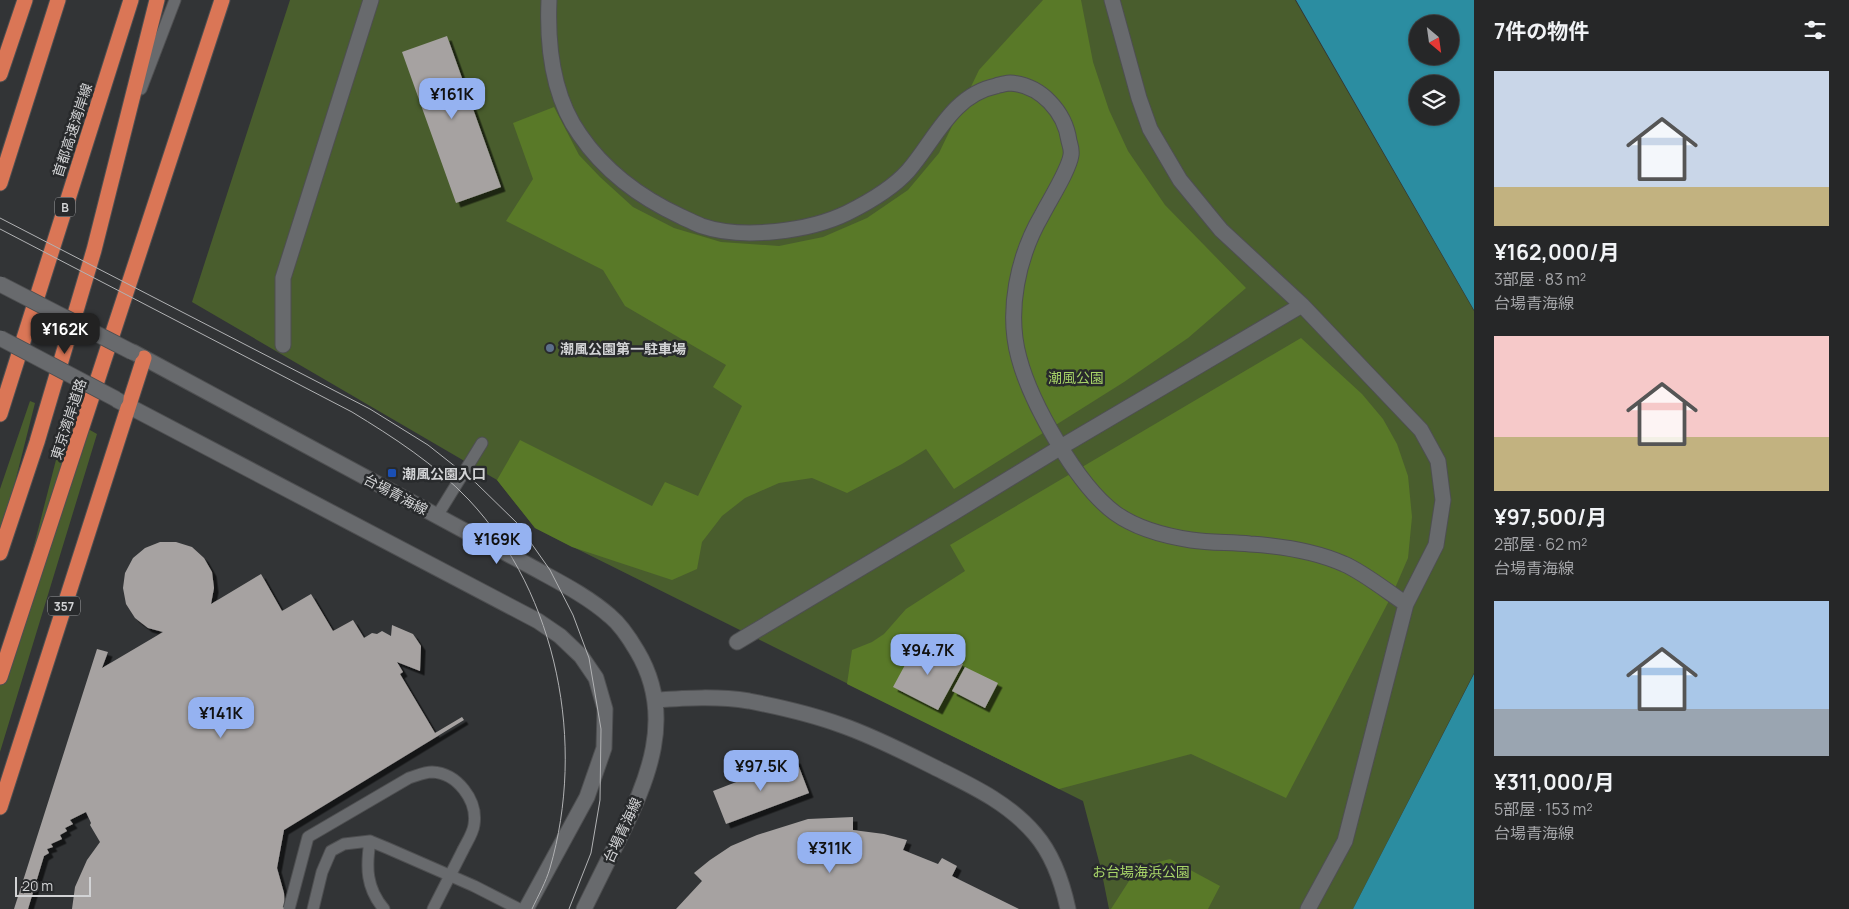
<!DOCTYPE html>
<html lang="ja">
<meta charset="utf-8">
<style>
body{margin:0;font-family:Manrope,"Noto Sans JP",sans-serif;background:#323334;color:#f1f3f6;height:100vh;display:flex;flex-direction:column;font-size:19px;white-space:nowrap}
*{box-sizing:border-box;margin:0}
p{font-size:16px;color:#a4a5a8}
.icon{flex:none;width:28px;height:28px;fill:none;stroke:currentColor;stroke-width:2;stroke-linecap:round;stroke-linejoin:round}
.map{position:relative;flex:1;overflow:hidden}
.details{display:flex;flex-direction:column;background:#262728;width:375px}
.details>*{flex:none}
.needle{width:32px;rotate:151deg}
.controls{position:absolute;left:1409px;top:15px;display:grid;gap:10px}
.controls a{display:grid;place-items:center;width:50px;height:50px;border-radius:50%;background:#262728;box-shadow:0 1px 4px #0004,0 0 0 1px #424445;font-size:25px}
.scale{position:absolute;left:15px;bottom:12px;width:76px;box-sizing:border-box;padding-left:5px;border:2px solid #d2d3d5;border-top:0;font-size:14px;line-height:18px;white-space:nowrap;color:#d2d3d5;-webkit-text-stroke:4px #282a2c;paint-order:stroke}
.price{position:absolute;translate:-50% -42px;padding:0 11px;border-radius:10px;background:#95b2f1;color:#111;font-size:16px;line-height:32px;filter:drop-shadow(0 1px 2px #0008)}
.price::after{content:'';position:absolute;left:50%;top:30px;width:15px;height:11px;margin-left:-8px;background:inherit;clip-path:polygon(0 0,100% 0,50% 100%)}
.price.active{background:#222;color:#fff}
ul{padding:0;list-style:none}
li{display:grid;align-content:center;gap:10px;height:265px;padding:0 20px}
li span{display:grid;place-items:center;height:155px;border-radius:0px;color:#555}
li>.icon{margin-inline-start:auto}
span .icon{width:90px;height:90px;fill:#fffc;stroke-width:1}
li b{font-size:21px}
h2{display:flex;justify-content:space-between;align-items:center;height:60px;padding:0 20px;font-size:21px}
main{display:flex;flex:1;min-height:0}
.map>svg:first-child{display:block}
</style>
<main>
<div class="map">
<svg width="1474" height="909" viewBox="0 0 1474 909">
<defs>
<filter id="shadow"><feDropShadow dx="4.5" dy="4.5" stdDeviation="0" flood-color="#0009"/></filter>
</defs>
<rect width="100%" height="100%" fill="#323436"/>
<!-- green -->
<path fill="#495d2d" d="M290,0h1005l179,311v362l-121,236h-244l-8,-40 -18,-68 -548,-273 -38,-48 -305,-178z
M30,401l5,2 -35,139v-53z
M67,417l30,17 -97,318v-74z"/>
<!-- forest -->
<path fill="#597928" d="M1043,0h38l12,62 16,48 19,41 37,54 81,83 -58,50 -64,44 -170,107 -28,-40 -24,15 -55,29 -35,-15 -33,5 -34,15 -23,18 -20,26 -5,27 -25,11 -100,-33 -37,-19 -38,-48 23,-40 132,66 13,-24 33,14 44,-90 -29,-19 13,-22 -101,-59 -22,-36 -97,-49 27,-42 -20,-56 41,-16 25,48 21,22 33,30 41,21 47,14 58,4 44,-9 44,-19 41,-28 31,-37 40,-83z
M1301,338l61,56 21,25 14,25 11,32 4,41 -4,41 -16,37 -106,203 -95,-44 -132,35 -212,-105 5,-34 20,-8 12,-8 22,-25 59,-38 -15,-26z
M1170,859l50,27 -12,23h-97l27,-42z"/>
<!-- water -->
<path fill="#2b8da1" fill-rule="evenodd" d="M1296,0h178v310zM1418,24h32v32h-32zM1418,84h32v32h-32z
M1474,674v235h-121z"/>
<!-- building -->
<path fill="#a6a2a1" filter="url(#shadow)" d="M447,36l54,151 -45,16 -54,-151z
M160,542h16l16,5 12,11 8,14 2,16 -3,16 50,-30 21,37 29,-17 22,37 20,-11 11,18 8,-5 5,1 5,-3 9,5 1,-11 21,9 8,12 -1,25 -23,-9 6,10 -3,2 35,59 27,-16 2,3 -180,110 -7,38 7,25 1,16h-213l3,-22 12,-27 13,-18 -10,-17 1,-2 -5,-11 -16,8 3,4 -8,4 2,3 -7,4 2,4 -11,5 2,3 -6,2 2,4 -5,3 -16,53h-14l83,-260 11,3 -6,16 61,-36 -15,-4 -13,-10 -9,-14 -3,-16 2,-15 8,-15 12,-10z
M918,641l45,23 -25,46 -45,-23z
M965,667l33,16 -13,25 -33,-17z
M796,759l13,34 -83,31 -13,-33z
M853,817v13l31,4 23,6 -4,10 35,14 4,-6 15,8 -5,10 67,33h-343l26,-28 -8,-8 16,-13 21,-14 26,-11 51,-16z"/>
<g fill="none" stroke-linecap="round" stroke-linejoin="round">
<!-- lane casing -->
<g stroke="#4e4f51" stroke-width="13">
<path id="lane" d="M141,89l34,-89
M437,516l45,-73
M370,841c-4,26 -4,47 14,68
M313,909l9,-37 9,-21 13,-7 26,-3 17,7 87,38 45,23
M433,909l30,-59"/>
</g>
<!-- street casing -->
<g stroke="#4e4f51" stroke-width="17">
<path id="street" d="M549,0c-2,45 4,97 31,135 26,38 61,63 102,82 7,3 14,7 20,9 41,14 108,5 145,-13 22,-11 45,-24 61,-42 27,-31 44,-76 88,-85 2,-1 12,-3 14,-3 31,2 55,29 59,58 1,4 3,9 2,14 -2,15 -22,46 -29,60 -24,41 -36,96 -23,143 12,45 58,127 96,155 22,16 50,23 76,27 20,3 40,2 59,4 32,2 65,7 94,20 19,8 44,28 62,40
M1302,305l119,125 17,31 5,39 -7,45 -30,59 -61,237 -37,68
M283,345v-67l88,-278
M737,642l216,-129 108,-66 241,-142 -81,-75 -41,-50 -30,-51 -11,-31 -27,-98"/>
</g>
<!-- secondary casing -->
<g stroke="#4e4f51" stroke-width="17">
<path id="secondary" d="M133,352l397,214c27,15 56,29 80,50 11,9 20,23 27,35 39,65 11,129 -19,190 -12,23 -23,46 -34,68
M117,400l421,221 22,15 21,20 15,22 9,31 -1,39 -17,49 -61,112
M655,700c31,-2 63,-4 94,1 31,6 62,13 92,24 32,11 63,27 93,42 36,18 74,35 101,67 18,21 27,47 33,75"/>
</g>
<!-- highway casing -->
<g stroke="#4e4f51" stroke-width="17">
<path id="highway" d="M0,74l25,-74
M0,183l58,-183
M0,414l131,-414
M0,553l37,-111 57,-192 63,-250
M0,677l222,-677
M0,807l144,-449"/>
</g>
<!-- lane -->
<use href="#lane" stroke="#686a6d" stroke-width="11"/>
<!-- street -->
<use href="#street" stroke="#686a6d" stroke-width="15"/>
<!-- secondary -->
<use href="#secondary" stroke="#686a6d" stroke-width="15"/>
<!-- highway -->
<use href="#highway" stroke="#da7656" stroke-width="15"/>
<!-- tram -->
<path stroke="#b1b2b4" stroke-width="1" d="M0,218l370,191 58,36 48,38 41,40 33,47 23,45 16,43 12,71 -1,71 -9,53 -22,56
M0,229l352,183c41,25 83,52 117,88 89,95 117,244 81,368 -4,14 -12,28 -18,41"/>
<!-- lane-bridge casing -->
<g stroke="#4e4f51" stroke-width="13" stroke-linecap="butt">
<path id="lane-bridge" d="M289,909l19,-72 101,-59c7,-2 15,-6 23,-6 25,1 46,28 42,53 -1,8 -7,17 -11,25"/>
</g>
<!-- secondary-bridge casing -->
<g stroke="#4e4f51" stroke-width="17" stroke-linecap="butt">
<path id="secondary-bridge" d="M0,284l132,68
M0,338l116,61"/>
</g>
<!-- lane-bridge -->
<use href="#lane-bridge" stroke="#686a6d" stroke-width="11"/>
<!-- secondary-bridge -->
<use href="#secondary-bridge" stroke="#686a6d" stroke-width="15"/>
</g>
<!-- markers -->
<circle fill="#5c6f8a" stroke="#282a2c" stroke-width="2" cx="550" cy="348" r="5"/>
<rect fill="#1a4fb4" stroke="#282a2c" stroke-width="2" x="387" y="468" width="10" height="10" rx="2.5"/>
<g text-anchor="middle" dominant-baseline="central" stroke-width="5" stroke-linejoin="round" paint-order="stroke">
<!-- shield labels -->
<g fill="#282a2c" stroke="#9fa0a2" stroke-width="1">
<rect x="55" y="197.5" width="20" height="19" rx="4"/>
<rect x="48" y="596.5" width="32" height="19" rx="4"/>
</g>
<g font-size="12" font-weight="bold" fill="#d2d3d5">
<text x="65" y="207">B</text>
<text x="64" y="606">357</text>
</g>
<!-- street labels -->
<g font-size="14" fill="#d2d3d5" stroke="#282a2c">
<text transform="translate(72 130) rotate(-72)">首都高速湾岸線</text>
<text transform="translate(68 419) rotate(-72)">東京湾岸道路</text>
<text transform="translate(396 494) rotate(28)">台場青海線</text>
<text transform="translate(622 830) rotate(-65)">台場青海線</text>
</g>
<!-- poi labels -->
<g font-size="14" font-weight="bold" fill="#d2d3d5" stroke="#282a2c" text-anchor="start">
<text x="560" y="348">潮風公園第一駐車場</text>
<text x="402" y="473">潮風公園入口</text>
</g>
<!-- park labels -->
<g font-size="14" fill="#a7d468" stroke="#282a2c">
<text x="1076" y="377">潮風公園</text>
<text x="1141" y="871">お台場海浜公園</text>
</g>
</g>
</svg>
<div class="controls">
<a><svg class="needle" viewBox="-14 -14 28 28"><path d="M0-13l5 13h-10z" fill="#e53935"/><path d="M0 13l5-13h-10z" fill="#a4a5a8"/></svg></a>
<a><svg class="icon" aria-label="layers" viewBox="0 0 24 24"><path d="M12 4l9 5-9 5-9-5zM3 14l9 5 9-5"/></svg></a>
</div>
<div class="scale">20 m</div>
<b class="price" style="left:452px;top:120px">¥161K</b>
<b class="price active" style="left:65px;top:355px">¥162K</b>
<b class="price" style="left:497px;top:565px">¥169K</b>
<b class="price" style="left:928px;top:676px">¥94.7K</b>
<b class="price" style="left:221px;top:739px">¥141K</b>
<b class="price" style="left:761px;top:792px">¥97.5K</b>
<b class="price" style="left:830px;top:874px">¥311K</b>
</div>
<section class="details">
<h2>7件の物件<svg class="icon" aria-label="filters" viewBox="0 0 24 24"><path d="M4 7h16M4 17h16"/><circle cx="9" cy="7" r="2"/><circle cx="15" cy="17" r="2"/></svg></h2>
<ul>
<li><span style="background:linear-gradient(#c9d6e8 75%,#c2b280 0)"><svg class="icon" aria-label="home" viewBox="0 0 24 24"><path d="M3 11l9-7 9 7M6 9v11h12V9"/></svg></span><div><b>¥162,000/月</b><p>3部屋 · 83 m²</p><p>台場青海線</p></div></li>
<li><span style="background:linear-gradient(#f6c9c9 65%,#c2b280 0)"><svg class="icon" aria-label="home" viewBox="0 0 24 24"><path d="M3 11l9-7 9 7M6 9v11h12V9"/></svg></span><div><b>¥97,500/月</b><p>2部屋 · 62 m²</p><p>台場青海線</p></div></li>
<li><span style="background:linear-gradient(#a9c7e8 70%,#9aa5b1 0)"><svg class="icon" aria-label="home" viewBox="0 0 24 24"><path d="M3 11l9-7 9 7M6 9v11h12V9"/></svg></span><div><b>¥311,000/月</b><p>5部屋 · 153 m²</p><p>台場青海線</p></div></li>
</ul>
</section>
</main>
